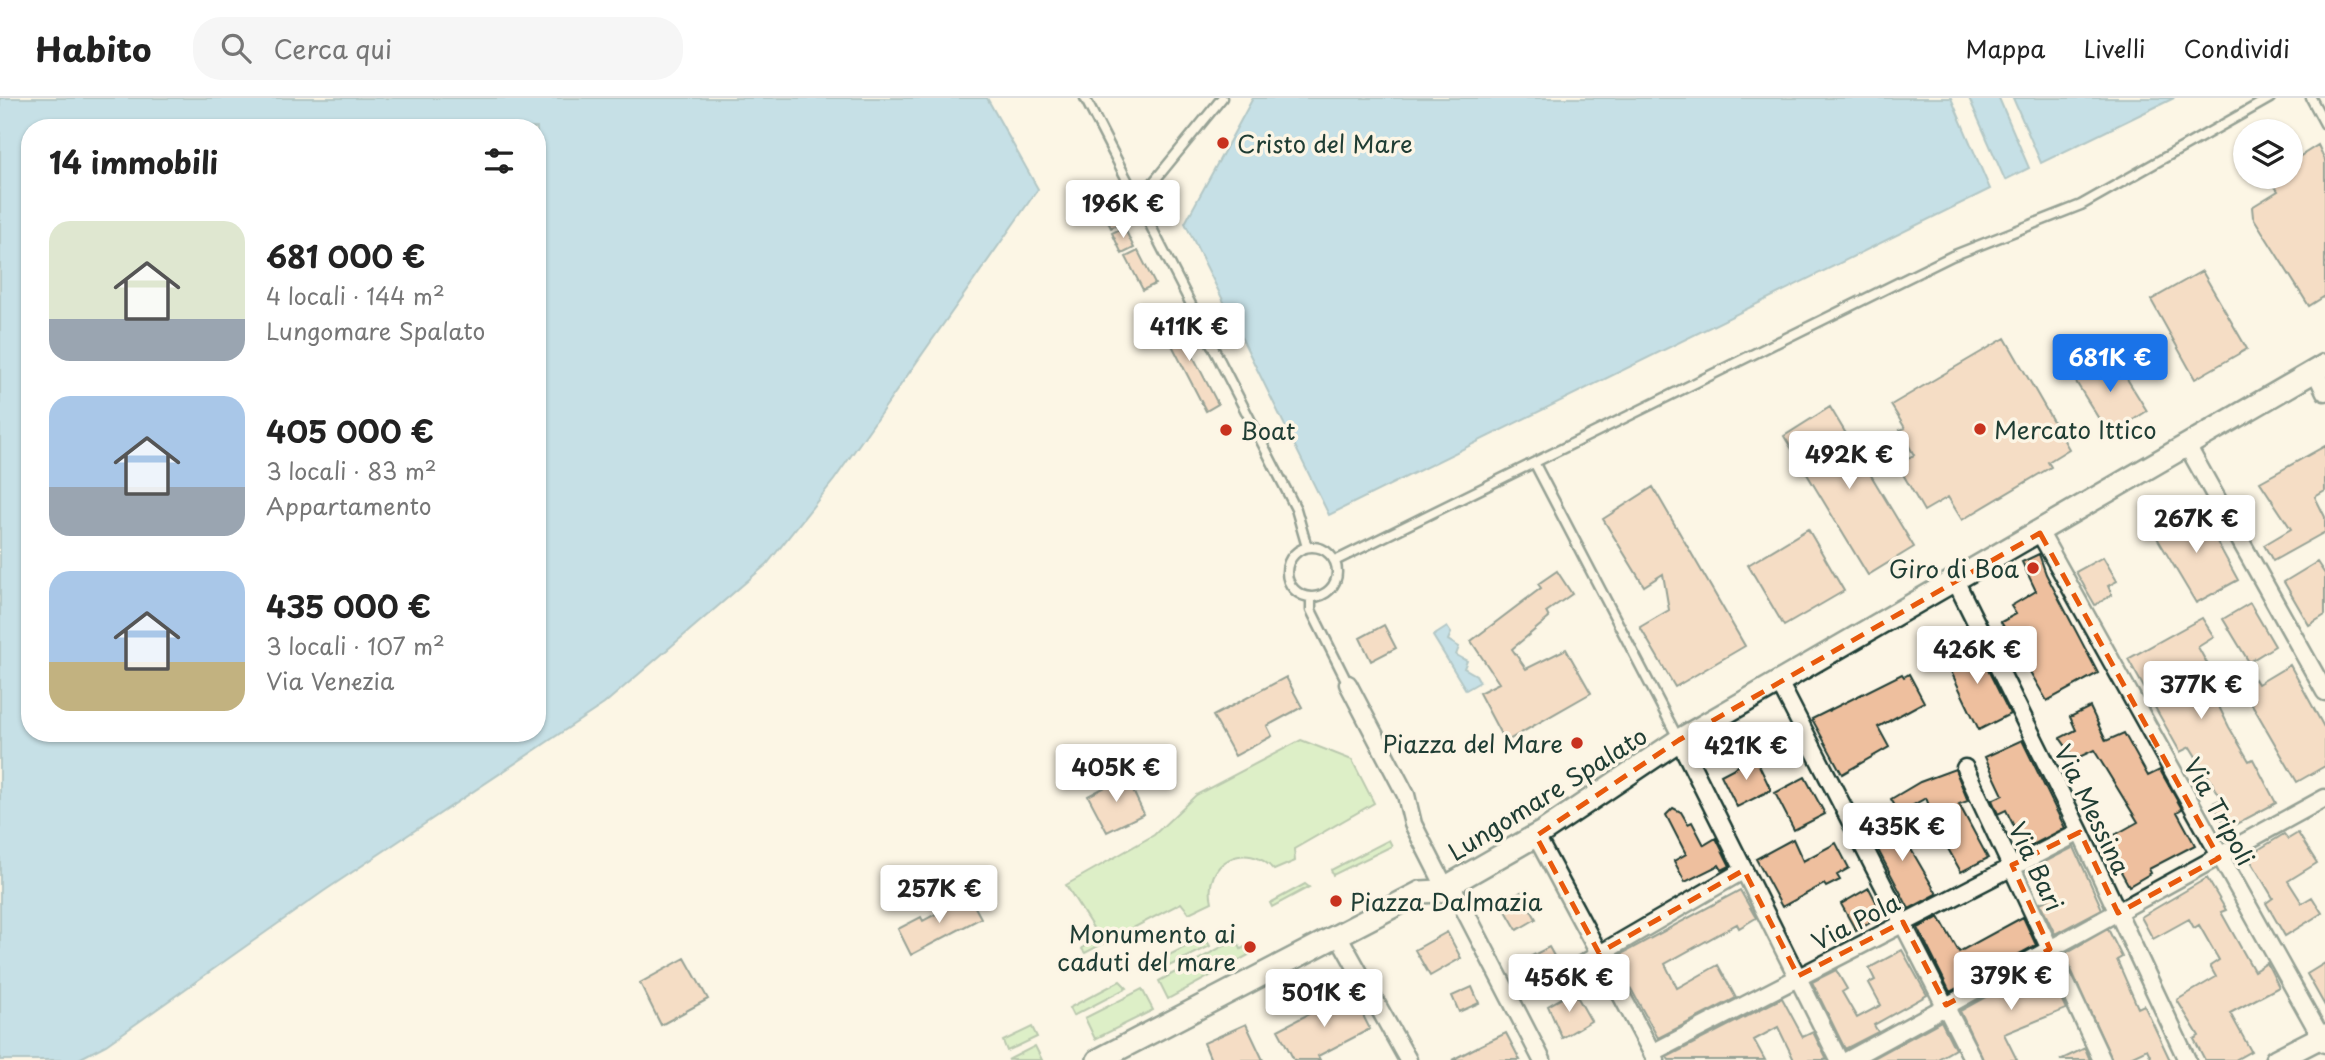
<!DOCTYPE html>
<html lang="it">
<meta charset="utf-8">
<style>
body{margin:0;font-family:"Playpen Sans",sans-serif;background:#f6f6f6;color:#222;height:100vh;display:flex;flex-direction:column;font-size:26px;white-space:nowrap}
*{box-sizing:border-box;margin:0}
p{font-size:23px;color:#767676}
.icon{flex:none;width:38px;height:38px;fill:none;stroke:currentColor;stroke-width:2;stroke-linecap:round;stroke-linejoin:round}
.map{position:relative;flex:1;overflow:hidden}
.sheet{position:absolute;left:21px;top:21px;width:525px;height:623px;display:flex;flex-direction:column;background:#fff;border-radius:28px;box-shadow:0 2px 5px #0004}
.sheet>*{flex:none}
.fabs{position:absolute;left:2233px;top:21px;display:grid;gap:14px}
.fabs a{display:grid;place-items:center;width:70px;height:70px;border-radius:50%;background:#fff;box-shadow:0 2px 5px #0004;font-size:35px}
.price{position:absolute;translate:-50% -60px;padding:0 16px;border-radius:7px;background:#fff;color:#222;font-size:23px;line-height:46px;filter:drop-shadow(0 2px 4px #0008)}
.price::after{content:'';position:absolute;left:50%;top:42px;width:21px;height:16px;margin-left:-10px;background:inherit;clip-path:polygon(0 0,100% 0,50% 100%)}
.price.current{background:#1a73e8;color:#fff}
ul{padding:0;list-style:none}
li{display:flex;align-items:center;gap:21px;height:175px;padding:0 28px}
li span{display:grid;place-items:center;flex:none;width:196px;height:140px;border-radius:21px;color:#555}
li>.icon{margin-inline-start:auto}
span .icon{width:84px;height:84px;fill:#fffc;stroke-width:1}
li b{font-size:30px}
h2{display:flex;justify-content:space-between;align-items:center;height:84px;padding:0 28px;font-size:30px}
header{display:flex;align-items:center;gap:42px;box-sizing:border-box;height:98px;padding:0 35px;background:#fff;border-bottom:2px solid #e0e0e0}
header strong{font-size:33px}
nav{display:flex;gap:38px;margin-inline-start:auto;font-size:24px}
.search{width:490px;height:63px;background:#f6f6f6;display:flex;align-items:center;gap:18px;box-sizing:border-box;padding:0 24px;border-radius:28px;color:#767676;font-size:26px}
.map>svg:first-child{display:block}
</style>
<header>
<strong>Habito</strong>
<div class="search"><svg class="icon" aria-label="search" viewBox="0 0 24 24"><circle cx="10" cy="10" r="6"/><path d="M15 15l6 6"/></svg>Cerca qui</div>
<nav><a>Mappa</a><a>Livelli</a><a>Condividi</a></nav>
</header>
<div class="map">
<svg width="2325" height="962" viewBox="0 0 2325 962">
<rect width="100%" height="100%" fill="#fcf5e5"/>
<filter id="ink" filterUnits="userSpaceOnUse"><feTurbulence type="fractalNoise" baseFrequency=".0143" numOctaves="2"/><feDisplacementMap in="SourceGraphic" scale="14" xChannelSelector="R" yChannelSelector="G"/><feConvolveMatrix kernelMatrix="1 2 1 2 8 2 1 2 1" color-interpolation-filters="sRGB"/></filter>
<g filter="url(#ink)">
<!-- green -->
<path fill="#b9e6a3" stroke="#6c926c" stroke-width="2" d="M1301,642l51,20 22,43 -80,46 1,12 -21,9c-27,-31 -72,-8 -62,32l-23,11 -8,-10 -96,50 -3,-4 13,-18 -29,-46 88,-50 42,-40z
M1389,742l3,6 -59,29 -2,-5z
M1305,786l4,3 -37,20 -2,-4z
M1205,839l5,9 -45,22 -2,-10z
M1236,841l5,10 9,-5 4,8 -86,47 -9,-18z
M1120,883l7,7 -54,28 -4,-8z
M1142,891l11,21 -58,29 -10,-21z
M1032,929l5,10 -30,14 -4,-10z
M1035,948l7,14h-34z"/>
<!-- water -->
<path fill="#85c5e6" stroke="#5c8f9f" stroke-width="2" fill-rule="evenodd" d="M0,0h987l51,91 -204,291 -67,84 -163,140 -280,187 -218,154 -29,15h-77zM30,30h507v605h-507z
M1253,0h698l39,91 -661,326 -144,-292z
M1969,0h30l30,70 -24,12z
M2013,0h161l-133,65z
M1447,529l4,6 -3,7 11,7 -3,8 11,6 -3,7 12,7 4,7 -14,8 -33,-54z"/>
<!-- building -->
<path fill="#eebf9e" stroke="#1f3d34" stroke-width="2" d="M2318,47l7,15v136l-16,10 -56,-89 -1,-10 26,-16 -10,-14h23v-15z
M1108,93l15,31 -12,6 -15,-31z
M1124,129l10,21 -12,6 -10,-21z
M1138,153l17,33 -12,6 -17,-33z
M2202,173l45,78 -52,30 -44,-79z
M1171,216l47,90 -12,7 -47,-91z
M2005,240l64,111 -21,13 3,5 -89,53 -14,-23 -24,14 -27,-47 17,-9 -14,-25 5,-2 -14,-23z
M2111,255l36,58 -38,24 -36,-58z
M1830,309l84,140 -46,28 -84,-139z
M2325,348v45l-10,6 10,20v15l-52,29 -9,-16 27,-16 -31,-47z
M1653,389l92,159 -70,41 -35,-60 29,-17 -6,-36 -19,12 -41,-67z
M2198,409l40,73 -42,23 -43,-72z
M1808,431l36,62 -60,35 -36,-61z
M2039,456l7,20 52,99 -51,28 -46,-79 15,-8 -5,-8 25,-15 -14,-29z
M2103,459l14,24 -9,5 4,9 -17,10 -19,-33z
M2317,464l8,12v41l-16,10 -25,-43z
M1557,473l15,23 -26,18 3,6 -37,31 14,20 40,-20 25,44 -86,49 -26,-49 20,-10 -28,-42 70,-53 -3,-4z
M2250,505l25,43 -26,16 -26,-43z
M2202,520l12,19 -16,10 15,27 -8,4 24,49 20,34 4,-2 23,44 -49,26 -14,-26 9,-4 -32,-52 -10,5 -52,-93z
M1384,527l12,23 -25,13 -11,-23z
M1974,544l36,72 -31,16 -35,-73z
M2290,567l35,64v37l-28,16 -55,-95 13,-8 3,5z
M1902,576l2,3 5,-3 15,28 -46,25 11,20 -47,27 -30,-55z
M1286,579l16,30 -35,19 5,10 -37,20 -22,-40z
M2090,609l16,34 18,-8 24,43 12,-6 22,39 -5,3 18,33 -46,24 2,4 -22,13 -25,-45 34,-19 -44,-72 -19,9 -15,-21 16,-8 -6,-13z
M2022,642l43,88 -40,21 -19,-39 -8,4 -6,-14 11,-5 -18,-38z
M1755,659l16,33 -34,17 -16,-32z
M1955,671l13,32 -9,3 29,54 -27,14 -20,-36 -15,-38 -27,15 -8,-14 29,-17z
M1126,678l18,38 -37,18 -19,-36z
M1805,679l20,37 -31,16 -19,-37z
M1673,710l8,4 7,12 4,-2 12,23 12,-7 14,28 -8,4 -3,-5 -34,17 -11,-21 12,-7 -20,-39z
M1891,717l46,79 -28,15 -42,-80z
M2298,735l19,30 -29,18 14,22 10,-6 10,16 -37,23 -19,-33 7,-5 -25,-42 36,-22 4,5z
M1793,741l10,22 33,-18 13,25 -12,7 3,5 -14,7 -2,-3 -42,23 -26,-48z
M2074,749l28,62 -47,25 -15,-31 9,-4 -16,-31z
M2207,780l19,32 -5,2 33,59 13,-8 12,24 -49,26 21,38 -16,9h-30l-11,-21 5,-3 -22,-36 39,-23 -6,-11 9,-6 -20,-35 -5,3 -5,-9 -36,20 -12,-22z
M1869,790l14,27 -27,16 -15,-27z
M1740,792l16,28 -17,10 -2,-4 -72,40 12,24 41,-23 18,33 -78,40 -44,-80z
M1521,794l15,27 -19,11 -15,-26z
M969,798l12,22 -70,37 -13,-26 23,-12 2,4z
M1939,819l20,35 64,-35 13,28 -86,47 -32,-64z
M2108,831l14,28 -5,3 21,48 6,-3 26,55h-18l-5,-11 -23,11h-12l-48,-106z
M1447,834l14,26 -31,18 -15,-26z
M1549,849l10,18 -21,12 -10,-19z
M1902,852l25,45 -53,30 4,7 -33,17 -33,-67 24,-12 11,19 -5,3 15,26 24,-13 -12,-22 6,-3 -6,-12z
M685,860l23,41 -47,26 -21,-42z
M2325,865v43l-18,-32z
M2045,866l21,45 -62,25 13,26h-34l-23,-49z
M1472,889l7,16 -20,9 -7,-16z
M1574,893l17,30 -29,17 -14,-32z
M1351,894l19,37 -52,27 2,4h-26l-16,-30z
M1782,900l21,39 10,-5 14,28h-33l-16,-33 -24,13 11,20h-96l-2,-3z
M1941,923l14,28 -19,11h-66z
M1246,926l17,36h-52l-7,-17z
M1506,935l14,27h-68l29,-15z
M2085,950l5,12h-30z"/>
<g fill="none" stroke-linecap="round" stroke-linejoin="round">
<!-- service casing -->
<g stroke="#1f3d34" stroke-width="13">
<path id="service" d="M1085,0l211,411 11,38
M2311,0l14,26
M1138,103l84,-103
M1535,366l144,276
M1287 474a25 25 0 1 1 50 0a25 25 0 1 1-50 0Z
M1335,463l617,-305 129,-51 189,-107
M1311,499v13l37,74"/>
</g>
<!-- minor casing -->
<g stroke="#1f3d34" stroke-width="21">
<path id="minor" d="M2315,273l10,21
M2188,349l137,245
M2040,435l285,511
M1955,482l125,252 107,228
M1348,586l58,111 7,29 32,63
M1780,586l193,376
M1679,642l160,320
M1965,670l137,292
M1536,738l120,224
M1451,786l91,176
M1338,837l70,125
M1574,871l170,-99
M1652,955l428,-221
M1848,962l477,-262"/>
</g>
<!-- tertiary casing -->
<g stroke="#1f3d34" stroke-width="26">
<path id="tertiary" d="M1098,962l323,-168 18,-1 105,-60 135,-91 646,-375
M2276,962l49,-25"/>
</g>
<!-- service -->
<use href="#service" stroke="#fcf5e5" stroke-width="8"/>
<!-- minor -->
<use href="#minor" stroke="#fcf5e5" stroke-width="16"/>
<!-- tertiary -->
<use href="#tertiary" stroke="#fcf5e5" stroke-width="21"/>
</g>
</g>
<!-- marked area -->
<path d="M0 0H2325V962H0ZM2040,435l179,325 -101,55 -38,-81 -68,33 38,84 -104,56 -43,-83 -105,54 -54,-106 -145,83 -63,-117 143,-96z" fill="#fcf5e5" fill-opacity=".55" fill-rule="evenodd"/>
<path fill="none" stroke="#e8590c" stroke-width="5" stroke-dasharray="14 9" stroke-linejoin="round" d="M2040,435l179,325 -101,55 -38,-81 -68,33 38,84 -104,56 -43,-83 -105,54 -54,-106 -145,83 -63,-117 143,-96z"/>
<!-- markers -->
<g fill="#c8321e" stroke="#fcf5e5" stroke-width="2.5">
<circle cx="1223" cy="45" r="7"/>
<circle cx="1980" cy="331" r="7"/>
<circle cx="1226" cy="332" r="7"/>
<circle cx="2033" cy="470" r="7"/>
<circle cx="1577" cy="645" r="7"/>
<circle cx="1336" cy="803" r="7"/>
<circle cx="1250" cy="849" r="7"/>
</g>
<g text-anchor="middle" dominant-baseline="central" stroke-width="7" stroke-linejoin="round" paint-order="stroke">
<!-- poi labels -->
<g font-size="24" fill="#1f3d34" stroke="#fcf5e5" text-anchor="start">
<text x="1237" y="45">Cristo del Mare</text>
<text x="1994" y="331">Mercato Ittico</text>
<text x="1240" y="332">Boat</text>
<text x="2019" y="470" text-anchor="end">Giro di Boa</text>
<text x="1563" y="645" text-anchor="end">Piazza del Mare</text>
<text x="1350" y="803">Piazza Dalmazia</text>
<text x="1236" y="835" text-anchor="end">Monumento ai<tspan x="1236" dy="28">caduti del mare</tspan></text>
</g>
<!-- street labels -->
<g font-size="24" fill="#1f3d34" stroke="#fcf5e5">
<text transform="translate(1547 695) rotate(-32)">Lungomare Spalato</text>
<text transform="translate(2093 711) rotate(64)">Via Messina</text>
<text transform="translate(2220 713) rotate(61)">Via Tripoli</text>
<text transform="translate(2037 768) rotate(65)">Via Bari</text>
<text transform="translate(1855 823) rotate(-27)">Via Pola</text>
</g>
</g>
</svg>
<div class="fabs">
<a><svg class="icon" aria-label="layers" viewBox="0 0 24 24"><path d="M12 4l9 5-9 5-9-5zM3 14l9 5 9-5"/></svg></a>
</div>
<b class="price" style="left:1123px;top:142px">196K €</b>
<b class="price" style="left:1189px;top:265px">411K €</b>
<b class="price current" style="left:2110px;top:296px">681K €</b>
<b class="price" style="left:1849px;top:393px">492K €</b>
<b class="price" style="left:2196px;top:457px">267K €</b>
<b class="price" style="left:1977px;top:588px">426K €</b>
<b class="price" style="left:2201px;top:623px">377K €</b>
<b class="price" style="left:1746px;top:684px">421K €</b>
<b class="price" style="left:1116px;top:706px">405K €</b>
<b class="price" style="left:1902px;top:765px">435K €</b>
<b class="price" style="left:939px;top:827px">257K €</b>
<b class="price" style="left:2011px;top:914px">379K €</b>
<b class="price" style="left:1569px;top:916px">456K €</b>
<b class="price" style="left:1324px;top:931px">501K €</b>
<section class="sheet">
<h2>14 immobili<svg class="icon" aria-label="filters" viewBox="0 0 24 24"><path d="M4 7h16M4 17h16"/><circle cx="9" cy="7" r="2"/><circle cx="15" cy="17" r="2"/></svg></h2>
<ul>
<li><span style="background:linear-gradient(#dfe7d0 70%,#9aa5b1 0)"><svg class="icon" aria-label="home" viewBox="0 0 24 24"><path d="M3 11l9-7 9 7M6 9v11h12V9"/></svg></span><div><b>681 000 €</b><p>4 locali · 144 m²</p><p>Lungomare Spalato</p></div></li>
<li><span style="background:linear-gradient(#a9c7e8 65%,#9aa5b1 0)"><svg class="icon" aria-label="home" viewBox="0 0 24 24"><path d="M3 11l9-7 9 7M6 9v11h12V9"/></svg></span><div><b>405 000 €</b><p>3 locali · 83 m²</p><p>Appartamento</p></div></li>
<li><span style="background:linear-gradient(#a9c7e8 65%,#c2b280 0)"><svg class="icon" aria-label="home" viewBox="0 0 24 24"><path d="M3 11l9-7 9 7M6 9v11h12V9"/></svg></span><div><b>435 000 €</b><p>3 locali · 107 m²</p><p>Via Venezia</p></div></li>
</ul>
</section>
</div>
